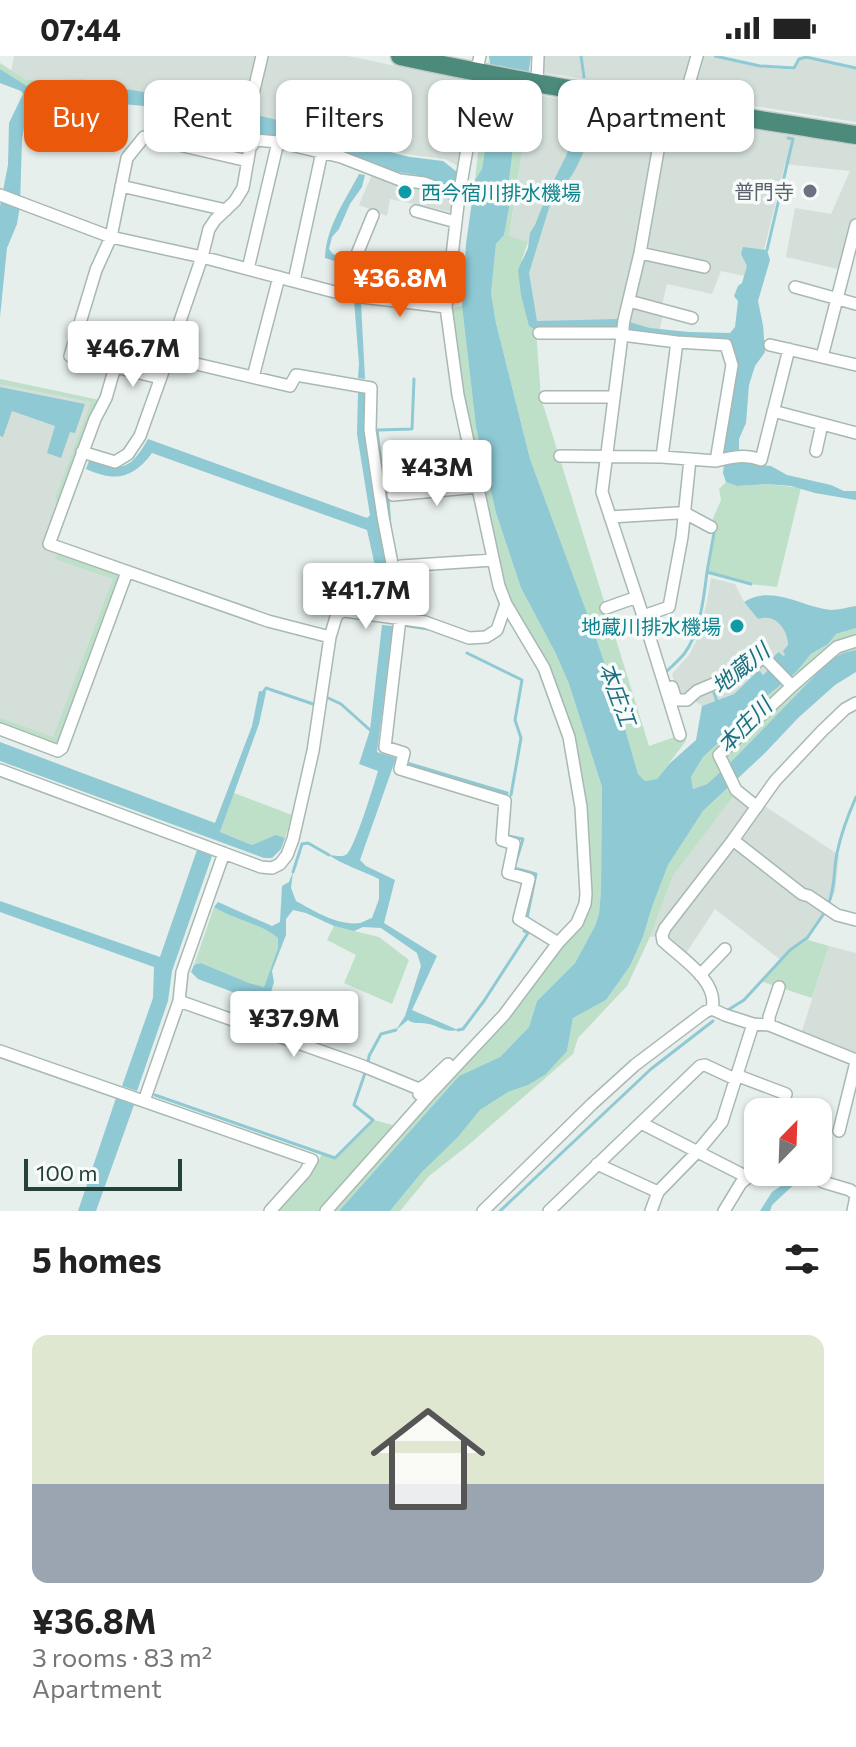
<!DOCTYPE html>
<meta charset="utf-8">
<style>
body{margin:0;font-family:Commissioner,"Noto Sans JP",sans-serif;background:#f6f6f6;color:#222;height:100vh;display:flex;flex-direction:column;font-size:30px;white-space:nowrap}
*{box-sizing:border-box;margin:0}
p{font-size:26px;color:#767676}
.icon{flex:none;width:44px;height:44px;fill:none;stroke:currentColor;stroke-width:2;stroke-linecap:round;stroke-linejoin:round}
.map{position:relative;height:1155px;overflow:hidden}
.panel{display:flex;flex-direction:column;background:#fff;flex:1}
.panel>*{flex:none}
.top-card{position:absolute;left:24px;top:24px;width:808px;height:72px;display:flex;gap:16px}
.needle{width:52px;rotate:23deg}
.tools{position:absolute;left:744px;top:1042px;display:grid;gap:16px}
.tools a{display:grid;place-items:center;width:88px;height:88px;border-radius:16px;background:#fff;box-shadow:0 2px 6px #0004;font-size:40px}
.scale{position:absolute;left:24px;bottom:20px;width:158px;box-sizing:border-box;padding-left:8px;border:4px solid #24423a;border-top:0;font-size:22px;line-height:28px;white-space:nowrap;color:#24423a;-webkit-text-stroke:6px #f7fbf9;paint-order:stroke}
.price{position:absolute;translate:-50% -68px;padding:0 18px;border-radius:8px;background:#fff;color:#222;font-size:26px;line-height:52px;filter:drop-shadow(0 2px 4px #0008)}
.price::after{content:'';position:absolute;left:50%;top:48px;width:24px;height:18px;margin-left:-12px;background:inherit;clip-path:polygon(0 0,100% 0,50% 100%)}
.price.current{background:#ea580c;color:#fff}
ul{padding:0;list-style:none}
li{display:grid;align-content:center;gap:16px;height:424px;padding:0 32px}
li+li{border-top:2px solid #e0e0e0}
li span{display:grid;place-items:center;height:248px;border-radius:16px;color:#555}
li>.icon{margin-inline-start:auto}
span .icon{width:144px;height:144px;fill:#fffc;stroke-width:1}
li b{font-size:34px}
h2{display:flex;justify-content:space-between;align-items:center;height:96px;padding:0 32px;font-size:34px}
.tag{padding:0 28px;border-radius:16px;background:#fff;box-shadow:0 2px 6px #0004;font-size:28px;line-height:72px}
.tag.current{background:#ea580c;color:#fff}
.status{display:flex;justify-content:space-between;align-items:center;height:56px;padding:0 40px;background:#fff;direction:ltr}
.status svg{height:22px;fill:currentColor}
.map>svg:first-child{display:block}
</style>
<div class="status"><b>07:44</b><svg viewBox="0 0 49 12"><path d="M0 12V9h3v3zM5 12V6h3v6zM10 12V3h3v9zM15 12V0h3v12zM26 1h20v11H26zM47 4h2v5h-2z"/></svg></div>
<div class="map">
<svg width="856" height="1155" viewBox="0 0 856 1155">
<rect width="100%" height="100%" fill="#e6efeb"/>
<!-- built -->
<path fill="#d4dfda" d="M14,0h334l120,25 4,6 -14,79 -13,-7 -40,-5 -66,-15 -21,-9 -65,-16 -19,-1 -27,-10 -96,-16 -27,-8 -58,1 -15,-9z
M540,0h154l-12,39 -137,-22 -5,-11z
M700,0h9l50,11 35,3 6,-10 6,-2 50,11v53l-167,-26z
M531,38l325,52v71l-14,53 -56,-13 9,-49 36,6 19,-43 -65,-7 -22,90 -9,24 -33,-7 -9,23 -45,-10 -6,25 3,2 -5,21 -45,-9 -79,2 -11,-52 9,-29 -24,-7z
M373,116l51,15 30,13 -3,12 -61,-13 -3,17 -28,-11z
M0,323l99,21 -55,147 74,26 -59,168 -59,-16z
M711,522l24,6 9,18 14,17 7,-2 8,2 7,4 7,11 1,11 -3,10 -2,2 -4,-5 -3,10 -14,13 -3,-4 -25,23 -32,12 -16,-11 -8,-1 -6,-20 17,-19 8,-16 10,-37z
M739,733l100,66 -4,37 -9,19 -18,29 -18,11 -8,10 -67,-52 -32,49 -19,-22 -14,1 23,-61z
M829,890l27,7v105l-55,-24z"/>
<!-- green -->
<path fill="#bfe0c8" d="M488,4l6,32 -12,77 -7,11z
M0,7l26,17 58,-1 27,8 -3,2 -26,-8 -39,2 -16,3 -27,-17z
M531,38l-22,142 19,6 -6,17 14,71 5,68 108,348 34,-12 3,7 -29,38 -12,2 -7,-7 -23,-80 -21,-62 -64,-173 -34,-136 -5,-30 5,-49 8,-9 6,-32 -3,-6 9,-75 7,-10 2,-14z
M462,250l14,121 20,86 25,75 34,64 14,32 33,103 -1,104 -2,23 -4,12 -20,37 -38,38 -8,26 -29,30 -41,19 -120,135h-63l36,-38 10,-19 14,4 38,-38 22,6 106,-116 71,-88 9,-26 -4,-91 -11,-64 -26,-74 -43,-70 -58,-287z
M0,323l99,21 -40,105 -4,-6 36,-97 -91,-18z
M726,426l11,4 30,-2 34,4 -24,99 -27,-3 -42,-10 7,-41 -7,-3 13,-30 -2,-11z
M58,496l60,21 2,4 -61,164 -7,3 -52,-19v-7l53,19 60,-158 -58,-20z
M856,572v22l-13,3 -13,7 -103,106 -20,18 -14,5 -2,-12 12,-20 27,-25 19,-21 47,-39 15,-18 17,-10 8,-10z
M737,724l2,9 -66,87 -23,61 -23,49 -49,52 -5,16 -107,93 -37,29 -29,35h-10l32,-39 36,-35 22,-27 28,-18 20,-7 39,-34 6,-33 33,-18 24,-34 13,-29 9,-30 16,-42 35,-54z
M234,737l58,22 -7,23 -9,-2 -24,9 -32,-13z
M214,851c20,13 46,16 64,31v10l-14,39 -15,-4 -48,-20 -7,2z
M334,870l45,11 30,23 -17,44 -48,-21 12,-28 -29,-15z
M808,884l21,6 -17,52 -49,-16 26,-31z"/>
<!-- water -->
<path fill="#8ec9d4" d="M489,0h42l-8,55 -7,12 -9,74 3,6 -6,32 -8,9 -5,49 5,30 34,136 64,173 21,62 23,80 7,7 12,-2 12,-15 27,-24 6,-34 32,-12 25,-24 4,5 12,-13 -3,-4 7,-6 4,4 2,-1 -2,-4 5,-6c0,-16 -13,-32 -30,-26l-14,-17c29,-18 57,5 87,8 8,0 17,-3 25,-4v22l-20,6 -8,10 -17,10 -15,18 -47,39 -19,21 -27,25 -12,20 2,12 14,-5 20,-18 103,-106 13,-7 13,-3v22l-21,13 -37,33 -33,35 -62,58 -35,54 -16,42 -9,30 -13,29 -24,34 -33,18 -6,33 -21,23 -18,11 -20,7 -28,18 -22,27 -36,35 -32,39h-51l120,-135 41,-19 29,-30 8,-26 38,-38 20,-37 4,-12 2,-23 1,-104 -33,-103 -14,-32 -34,-64 -25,-75 -20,-86 -14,-121 4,-62 9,-64 7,-11 12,-77z
M0,13l27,17 16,-3 39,-2 26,8h18l81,14 27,10 19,1 65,16 21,9 71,18 33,4 14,11 -2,9 -4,3h-9l-25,-9 -20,-3 -90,-31 -54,-8 -40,-14 -59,-12 -102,-10 -17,7 -9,14 -4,21 -2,67 -3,18 -10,24 -7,69v-111l8,-41 1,-42 14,-29 -2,-3 -21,-8z
M589,49l-12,29 -1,11 8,6c-8,18 -15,33 -31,44l-24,78 8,48 82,-2 31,9 39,4 41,1 5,-6 3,-26 -4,-5 4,-10 4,-3 5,-17 -6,-12 2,-7 24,3 3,10 -12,41 5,24 2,27 -10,14 -6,19 -3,38 -7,16v13l6,7 17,6 9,1 16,9 44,10 13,6h12v9l-41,-7 -24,-7 -24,-2 -30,2 -11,-4 -3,-9 1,-8 4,-3 -1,-6 -5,-4c4,-20 22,-94 10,-107 -3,-4 -6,-4 -11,-5l-66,-5 -38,-8 -81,3 -7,-4 -8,-31 -3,-25 10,-22 2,-15 5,-8 13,-33 18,-36 19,-50z
M359,118l6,1 -3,12 -12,17 -11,25 -7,8 -3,12 4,5 19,4 7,26 -1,8h-5v-15l-5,-12 -23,-7c1,-31 20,-57 34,-84z
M354,244l7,3 4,76 -7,-1 1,-14z
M0,331l85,17 -10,29 -5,-1 -9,26 -14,-5 8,-27 -43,-15 -9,26 -3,-1z
M358,336h6c2,73 16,144 31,215l-3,4h-7l-18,-81 -215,-77c-19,26 -37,29 -66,16l3,-8c32,10 41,10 59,-22l219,79 3,-3 -13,-81z
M382,569l11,1 -16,126 19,6 -36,102 6,6 29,14 -11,43 53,33 -25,54 46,20c-13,3 -17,-3 -29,-6 -8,-2 -14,1 -21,-4l-12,10 9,-14 16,-50 -4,-13 -36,-25 -18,-1 -9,4 -20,-5 -28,-13 -13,-3 -7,9v16l-14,36 2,11 -7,23 -69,-26 -7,-7 3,-7 7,-2 48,20 15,4 14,-39v-10c-18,-15 -44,-18 -64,-31l4,-5 54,24 8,-4 2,-36 7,-4 4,-10 -2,16 5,13c18,10 42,25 64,22 1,0 11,-5 12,-5l7,-19v-20c-14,-7 -40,-16 -50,-24 5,0 13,3 18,-1 8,-7 27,-69 31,-83l-19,-7 11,-34z
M259,635l7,1 -7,32 -39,108 32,13 24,-10 9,3 -4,11 -9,9h-8l-264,-97v-19l215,81 37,-97z
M409,706l100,30 -2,4 -100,-29z
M197,794l15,6 -40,115 -4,30 -31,90 -15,-5 31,-88 1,-31 -154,-55v-11l160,56z
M116,1042l18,7 -38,106h-18z
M791,1116h11l-2,7 -28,26 -2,6h-10l12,-19 12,-8z"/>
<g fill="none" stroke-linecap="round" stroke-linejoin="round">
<!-- stream -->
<path stroke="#8ec9d4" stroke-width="3" d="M581,0l3,21
M715,0l45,10 34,2 5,-9 7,-2 50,11
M767,194l26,-111 -5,-1
M390,472l-3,-45 -5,-9 -5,-44 35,-1 2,-50
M714,477l-7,39 44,12
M408,570l20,3
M467,597l55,27 -7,40 6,18 -10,57
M666,616c6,-6 13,-12 18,-18 16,-20 20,-58 23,-82
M714,637l4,11
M262,638l4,-6 50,17
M326,641l15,7 29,26
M508,780l15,3 -9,29 22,6 -9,44
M293,816l9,-28 6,-1 21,12
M828,849c8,-19 5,-33 9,-52 4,-19 11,-38 19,-56
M728,954l16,-10 46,-50 17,-12 18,-26
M458,974l5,-1 21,-28 44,-68 -4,-2
M368,1008l1,-8 12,-22 15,-4
M155,1039l180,63 38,-38 -19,-15 11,-32
M500,1155l151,-142 62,-48"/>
<!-- minor casing -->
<g stroke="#a8b8b2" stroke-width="14">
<path id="minor" d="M537,27l1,-27
M253,38l9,-38
M666,49l-26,148 -16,67 -22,172 41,124 37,119
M682,52l15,-52
M248,105l-104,-24 -17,21 -16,79 -15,33 -26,86 45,11 -9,31 -11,21 -46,125 219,77 62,16
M121,130l105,24
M0,139l111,42 91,20 129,34 22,5 93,11
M416,155l40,11
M640,197l64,14
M248,213l30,-127
M294,225l28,-129
M795,231l61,17
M362,240l2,-12 -5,-11 -2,-19 16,-39
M629,245l63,17
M539,277h77l6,2 55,7 49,3 6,20 -16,96 -54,-4 -102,-1
M770,289l86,20
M822,301l34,-132
M171,302l-2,-5 33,-96 7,-28 6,-9 20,-19 8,-13 7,-40 6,-8 22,2 63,15 59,23 24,3 35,13
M115,311l45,11
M253,321l26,-100
M545,341h68
M773,355l83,22
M816,395l6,-27
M82,396l33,10 13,-8 12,-18 26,-73 5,-5 119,28 6,-11 75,13 -1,42 13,87 18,93 -16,137 19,6 -4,16 105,32 -3,39 12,4 -6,29 21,6 -10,40 39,24
M662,401l15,-115
M716,405c15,-4 30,-7 45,-1l28,-111
M393,439l85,-8
M610,461l67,-4h8l26,14
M401,510l92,-6
M606,552l31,-11
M643,560l26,-9 13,-70 8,-78
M672,631l4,13h11l10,-9 54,-23 12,-12 29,30
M856,647l-11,6 -23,22 -47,50 -42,59 -68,88 -3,7 1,6c18,17 56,40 49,68l13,6 28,9 16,1 87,35
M0,673l58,22 4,-3 65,-176
M0,714l261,97 11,1 8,-4 7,-9 6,-16 20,-88 17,-114 6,-20 4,-5 5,-1 80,11 44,16 17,-1 11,-7 9,-26
M757,751l-21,-17 -17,-35 73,-69 45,-39 19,-6
M733,784l69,54 7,2 28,19 19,5
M700,919l25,-26
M179,945l184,65 56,23
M769,969v-8l10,-30
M0,995l312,109 -7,12 -35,39
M736,1019l50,19 -7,18
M419,1038v-5l8,-5 21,-20
M144,1045l35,-100 3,-29 42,-119
M641,1067l106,54
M839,1075l17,-69
M597,1108l61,28
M823,1126l27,8 6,5
M326,1155l104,-117 74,-79 54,-72 19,-20 8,-19 1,-10 -5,-87 -12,-70 -25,-69 -38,-64 -7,-18 -41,-191 -12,-88 13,-111 14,-82 3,-41 4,-17
M483,1155l109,-107 43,-39 70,-53 7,-3
M549,1155l151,-145 5,-1 30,14
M651,1155l7,-19 40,-41 24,-29 31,-98
M724,1155l17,-28 14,-11 3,-7
M853,1155l3,-15"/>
</g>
<!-- trunk casing -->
<g stroke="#c2cac8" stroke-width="21">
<path id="trunk" d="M400,0c151,33 304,55 456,79"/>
</g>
<!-- minor -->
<use href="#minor" stroke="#fff" stroke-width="11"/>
<!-- trunk -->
<use href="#trunk" stroke="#4c8a7c" stroke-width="18"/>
</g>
<!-- markers -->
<circle fill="#6b7280" stroke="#f7fbf9" stroke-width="3" cx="810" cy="135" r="8"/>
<g fill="#0f9aa8" stroke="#f7fbf9" stroke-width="3">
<circle cx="405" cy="136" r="8"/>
<circle cx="737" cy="570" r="8"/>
</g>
<g text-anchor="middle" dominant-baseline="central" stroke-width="7" stroke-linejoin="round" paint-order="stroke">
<!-- worship labels -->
<g font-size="20" fill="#5b616d" stroke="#f7fbf9" text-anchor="end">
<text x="794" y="135">普門寺</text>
</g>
<!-- culture labels -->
<g font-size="20" fill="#0d838f" stroke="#f7fbf9" text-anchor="start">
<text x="421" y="136">西今宿川排水機場</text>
<text x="721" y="570" text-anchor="end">地蔵川排水機場</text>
</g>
<!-- water labels -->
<g font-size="22" font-style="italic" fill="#1c6f80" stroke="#f7fbf9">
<text transform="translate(740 612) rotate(-39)">地蔵川</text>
<text transform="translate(618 638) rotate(70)">本庄江</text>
<text transform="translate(744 669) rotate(-45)">本庄川</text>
</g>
</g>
</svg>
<div class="tools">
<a><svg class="needle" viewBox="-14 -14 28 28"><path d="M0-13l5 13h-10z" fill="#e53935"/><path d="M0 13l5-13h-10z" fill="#767676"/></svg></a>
</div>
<div class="scale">100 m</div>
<b class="price current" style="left:400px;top:263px">¥36.8M</b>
<b class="price" style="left:133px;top:333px">¥46.7M</b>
<b class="price" style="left:437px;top:452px">¥43M</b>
<b class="price" style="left:366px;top:575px">¥41.7M</b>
<b class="price" style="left:294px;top:1003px">¥37.9M</b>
<div class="top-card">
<a class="tag current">Buy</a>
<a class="tag">Rent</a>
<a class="tag">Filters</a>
<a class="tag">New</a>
<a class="tag">Apartment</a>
</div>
</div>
<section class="panel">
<h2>5 homes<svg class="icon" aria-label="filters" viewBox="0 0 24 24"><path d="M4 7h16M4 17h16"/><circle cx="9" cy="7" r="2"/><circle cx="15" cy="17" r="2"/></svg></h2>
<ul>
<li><span style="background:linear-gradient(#dfe7d0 60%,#9aa5b1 0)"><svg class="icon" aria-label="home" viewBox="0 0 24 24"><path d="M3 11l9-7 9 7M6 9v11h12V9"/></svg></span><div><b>¥36.8M</b><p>3 rooms · 83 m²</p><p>Apartment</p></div></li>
</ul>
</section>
